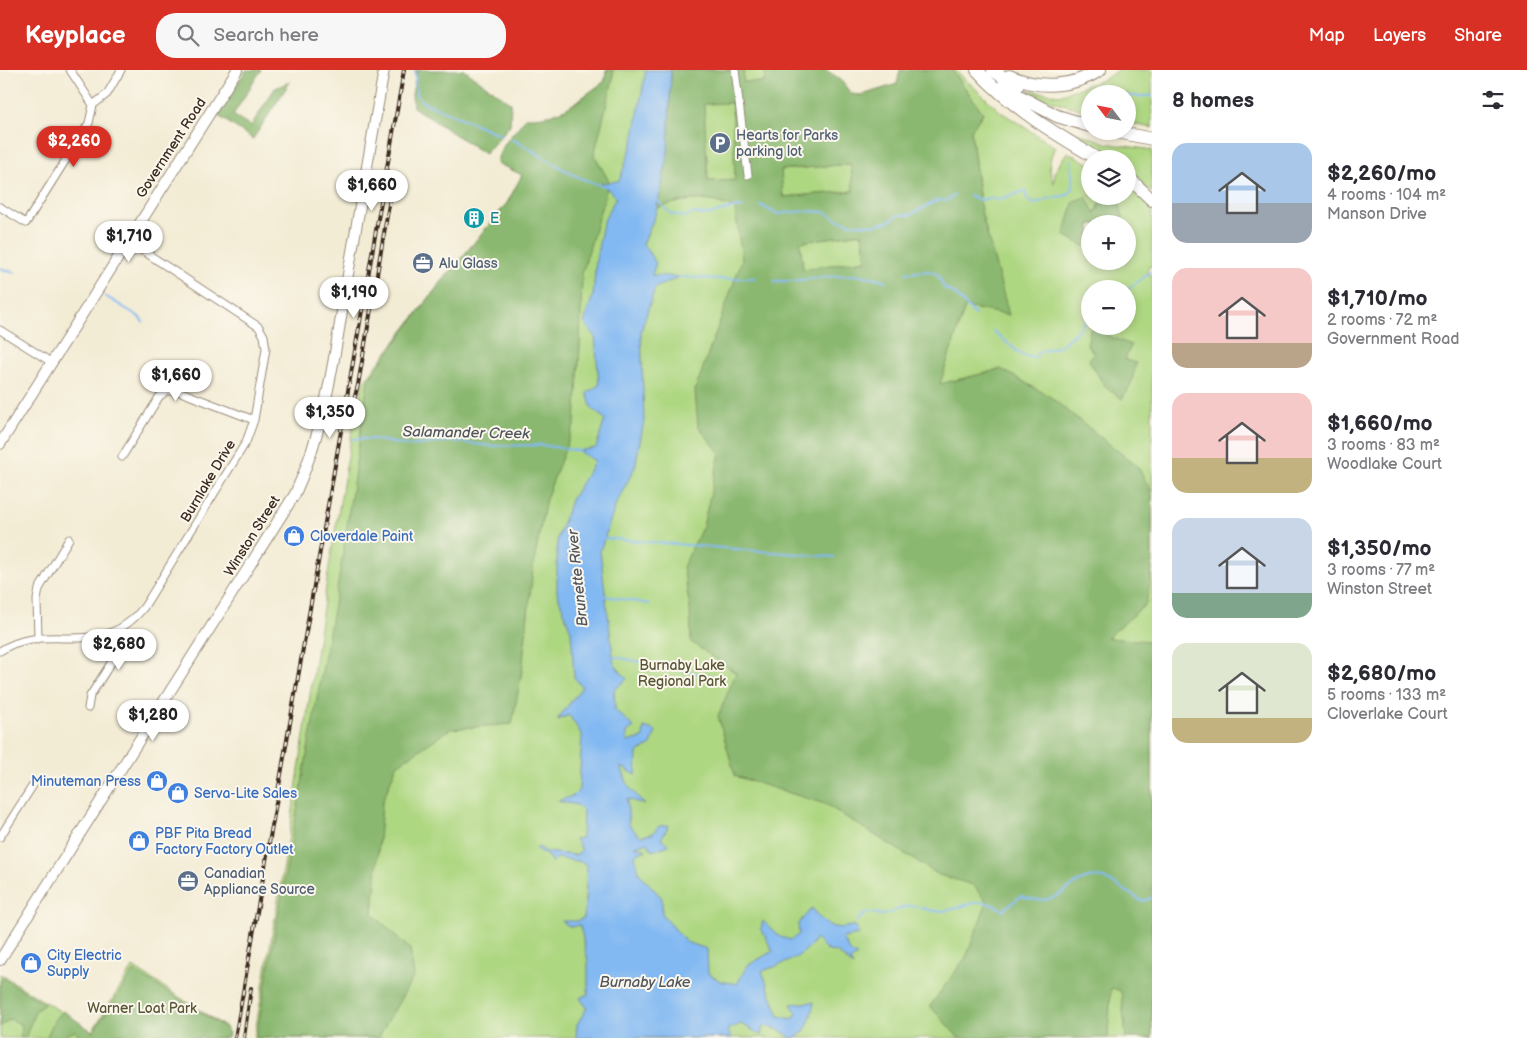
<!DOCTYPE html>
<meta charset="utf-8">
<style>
body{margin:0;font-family:"Balsamiq Sans",sans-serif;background:#f7f7f7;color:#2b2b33;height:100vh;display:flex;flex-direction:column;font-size:19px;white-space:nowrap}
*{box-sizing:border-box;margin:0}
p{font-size:16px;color:#7c7c81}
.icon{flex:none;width:28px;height:28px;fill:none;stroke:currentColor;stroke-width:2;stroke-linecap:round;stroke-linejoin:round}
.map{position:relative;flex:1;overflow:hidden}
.sheet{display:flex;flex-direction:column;background:#fff;width:375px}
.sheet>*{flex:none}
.needle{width:32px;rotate:302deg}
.fabs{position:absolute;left:1081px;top:15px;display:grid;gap:10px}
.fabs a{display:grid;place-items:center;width:55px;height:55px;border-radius:50%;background:#fff;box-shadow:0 2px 8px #0003;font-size:25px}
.price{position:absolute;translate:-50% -42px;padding:0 11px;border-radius:18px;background:#fff;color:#222;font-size:16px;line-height:32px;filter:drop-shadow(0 1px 2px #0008)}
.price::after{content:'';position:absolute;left:50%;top:30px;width:15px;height:11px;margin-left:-8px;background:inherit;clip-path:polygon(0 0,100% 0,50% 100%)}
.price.current{background:#d93025;color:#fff}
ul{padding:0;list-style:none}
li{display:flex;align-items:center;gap:15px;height:125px;padding:0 20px}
li span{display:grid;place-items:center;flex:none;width:140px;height:100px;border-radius:15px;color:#555}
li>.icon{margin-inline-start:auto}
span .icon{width:60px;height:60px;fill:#fffc;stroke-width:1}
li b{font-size:21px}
h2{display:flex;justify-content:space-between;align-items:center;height:60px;padding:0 20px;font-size:21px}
header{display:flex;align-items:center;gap:30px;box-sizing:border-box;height:70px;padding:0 25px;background:#d93025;color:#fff}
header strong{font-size:24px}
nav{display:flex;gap:28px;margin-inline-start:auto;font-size:18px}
.search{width:350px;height:45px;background:#f7f7f7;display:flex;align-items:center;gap:12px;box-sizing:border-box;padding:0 18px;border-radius:20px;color:#7c7c81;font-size:19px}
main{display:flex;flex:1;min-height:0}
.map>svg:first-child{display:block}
</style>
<header>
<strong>Keyplace</strong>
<div class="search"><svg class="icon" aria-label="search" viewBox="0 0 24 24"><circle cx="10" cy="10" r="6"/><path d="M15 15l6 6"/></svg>Search here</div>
<nav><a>Map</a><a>Layers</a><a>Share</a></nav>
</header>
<main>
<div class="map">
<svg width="1152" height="968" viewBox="0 0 1152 968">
<rect width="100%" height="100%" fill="#fbf7ec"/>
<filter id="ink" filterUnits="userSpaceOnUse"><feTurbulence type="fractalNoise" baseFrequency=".02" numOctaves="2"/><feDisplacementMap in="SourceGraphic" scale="10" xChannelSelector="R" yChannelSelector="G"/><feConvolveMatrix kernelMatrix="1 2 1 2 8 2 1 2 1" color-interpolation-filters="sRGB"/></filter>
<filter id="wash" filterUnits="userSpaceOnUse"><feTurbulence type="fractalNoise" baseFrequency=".0096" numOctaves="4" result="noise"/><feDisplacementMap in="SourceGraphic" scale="20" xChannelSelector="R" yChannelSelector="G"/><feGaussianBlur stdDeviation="1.12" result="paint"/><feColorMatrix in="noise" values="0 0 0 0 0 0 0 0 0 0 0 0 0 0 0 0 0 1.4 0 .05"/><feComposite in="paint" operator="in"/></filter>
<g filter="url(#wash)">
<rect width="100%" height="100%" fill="#f3ecd5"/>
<!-- green -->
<path fill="#aed781" stroke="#748050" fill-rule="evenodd" d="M606,0h127l46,251 210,-79 -8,-31 -10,-81 12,-17 -31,-43h3l46,42 54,35c-7,15 -7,21 -1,36l1,-12 12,-19 23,12v32h38v-11l18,15 6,10v57l-3,-1 -2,7 5,3v762h-898l35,-201 40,-270 24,-141 10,-43 72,-93 72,-87 55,-91 43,-31zM1090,154h38v37h-38zM1090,219h38v37h-38z
M744,0h22l-2,13 -22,-1z
M1118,0h34v58l-24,-5v-29h-38v18l-51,-15 -12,-7 32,5 46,-16z
M1038,48l68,25 46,7v43l-24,-22v-12h-19z
M851,94l3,27 -71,6 -3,-27z
M862,163l4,27 -63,9 -3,-27z
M133,897l94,61 -2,10h-225v-64l92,57z"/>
<!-- forest -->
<path fill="#8ab86f" stroke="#627146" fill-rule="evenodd" d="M246,0h15l-28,45 18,11 24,-38 15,-6 -37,57 -36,-24z
M417,0h47l47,33 -1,22 -25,29 -72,-47 -1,-12z
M606,0h7v9l-19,76 15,26 -27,93 -2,74 -5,75 -29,76 -13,69 -11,103 -10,53 -62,5 -53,36 -15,38 -9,111 37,35 4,27 -36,62h-122l86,-478 26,-180 67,-90 72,-87 15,-28 -25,-12c2,-18 19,-31 29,-46 37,1 51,-16 79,-36z
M671,0h73l-1,12h21l2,-12h60l14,9 11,15 11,1 35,-11 3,-14h52l31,43 -12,17 10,81 28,104 -44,-8 -25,77 61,-15 48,27 89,71 14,26v75l-6,36 -39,34 45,3v397h-26l-5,-47 -10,-3 -3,50h-149l-29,-32 36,-49 21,-55 -14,-17 -34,-10 -114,-71 -90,-28 -17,-60 18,-43 -45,-31 -1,-34 -7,-41 20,-41 17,-73 -22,-27 -3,-36 47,-130 -7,-51c-31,-14 -47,-10 -78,-1l11,-54zM732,33l3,77 -27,1 -4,-77zM851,94l2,27 -70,6 -2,-27zM862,163l4,27 -63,9 -3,-27z
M1086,127l9,17 6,-12 19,3 3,13 -9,6h-24v21l-6,1 -20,-11 10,-34z
M1091,256h15l2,10 23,9 -6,15 11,3 -5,21 -9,15 -18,-14 -15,-25 5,-7 -7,-8z
M134,901l90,56 5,6 -1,5h-97l-2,-3 -14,-1 -6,4h-29l-4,-7 -18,7h-12l8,-17 9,-10 30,21z
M3,908l42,26 -9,6 -11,28h-4l-1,-14 -10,-5 -10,8v-44z"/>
<!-- water -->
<path fill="#83b9f2" stroke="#5f7288" d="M646,0h25l-3,84 -12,59 -13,31 13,19 -4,12 27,2 -24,11 -14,43 3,90 -9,46 -19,37 -16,47 14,113 13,15 -13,11 1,20 19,17 -7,5v10l16,-4 1,-11 12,4 -5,14 -14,8 -1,22 -15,-8 8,20 16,18 -18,-6 2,26 11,11 12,-2 7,-8 10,-1 -8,14 8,6 -17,6 -4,-8 -13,3 11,4 -11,5 4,18 23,25v16l24,28 21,7 1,24 12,8 17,3 10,-18 26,-15 -12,-22 2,-8 17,16 11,3 8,-6 -1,-10 14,-16c11,17 23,24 42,17l5,10 -17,3 9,15 6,3 -7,5 4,6 -17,-15 -9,-1 -12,-12c-14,19 -32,25 -54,32l17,45 14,3 4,-6 -6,-9 23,-2c-2,10 -6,36 -23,36 -3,-2 -6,-5 -10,-7 -5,-3 -12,-4 -18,-5l-2,9 -20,-11 -14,6 5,8h-156l1,-14 10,-16 -7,-10 8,-4v-33l-8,-36 -9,2 -10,-6h16l7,-3 3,-51 -4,-5 -26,-4 -5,5 -3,-6 -13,-8 3,-2 6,5 31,3 6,-5 -7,-11 7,-1 1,-27 -6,-6 -20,-4 16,-5 6,-6 3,-55 -13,-20 -12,5 25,-33 -8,-10 -3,-46 -14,-38v-53l14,-40 24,-39 -17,-10 18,-3 9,-29 -13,-10 -5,-16 12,-8 -4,-49 -11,-13 9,-28 3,-35 7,-37 13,-26 -15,-14 18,-2 14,-39z"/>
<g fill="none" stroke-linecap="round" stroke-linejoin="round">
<!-- stream -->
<path stroke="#83b9f2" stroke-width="2" d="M415,0l1,24 7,8 78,33
M1128,26h24
M511,69c31,14 59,40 93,47
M969,125l11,5 10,-2 7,2 28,-9 2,8 6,5 18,-6 17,-3 5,-7 -2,-28
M657,130l14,14 15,3 7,-4c18,6 32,-6 50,-6
M760,135l17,9 27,-3 21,1 14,8 13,4 23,1 15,-4 8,-6h12l28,-15 8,1 9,-6
M0,198l15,5
M906,203l23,-2 9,4 6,13 11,6 20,21
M679,207l43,2 32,-1
M774,211c38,2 75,-14 112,0
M1128,219l24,-18
M105,226l33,20 5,6
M993,261l30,25 12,2 3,-6 22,-6 15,-13 15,-18
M353,369h20l36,7 43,-5 39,5 50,-1 39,6
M602,468l232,19
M605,526l44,8
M611,586l108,22
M857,851l9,-8c6,-1 10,1 15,2 11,0 20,-10 30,-9 8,1 23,6 30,5 27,-2 34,-18 62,-1l18,-14c43,17 48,-25 82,-18 3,0 34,20 39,23l10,-3"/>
</g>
</g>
<g filter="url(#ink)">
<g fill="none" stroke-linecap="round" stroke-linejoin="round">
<!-- street casing -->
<g stroke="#978b7a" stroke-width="9">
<path id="street" d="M735,0l13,105
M93,35l14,-11 14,-24
M0,137l26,16 63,-100 4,-18 -23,-35
M0,260l51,32
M122,387l37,-60 8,-6h11l76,29
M38,569l-1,-39 2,-11 30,-50
M0,581c48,-32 100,12 144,-44l102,-165 8,-22 12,-71 -2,-13 -5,-9 -131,-86
M88,638l2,-12 26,-41 1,-6 -6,-15
M0,767l35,-55"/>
</g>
<!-- secondary casing -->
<g stroke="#978b7a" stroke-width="12">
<path id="secondary" d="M0,374l237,-374
M0,890l295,-466c31,-68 40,-141 52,-214 12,-70 25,-140 37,-210"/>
</g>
<!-- highway casing -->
<g stroke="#978b7a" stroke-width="14">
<path id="highway" d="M977,0c35,38 77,63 121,89
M993,0l24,17
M1009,6c30,13 63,12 91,-6
M1002,17l55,29 33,10
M1112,61l40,8
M1128,107l24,23"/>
</g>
<!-- street -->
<use href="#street" stroke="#fff" stroke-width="7"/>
<!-- secondary -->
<use href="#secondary" stroke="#fff" stroke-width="10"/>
<!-- highway -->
<use href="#highway" stroke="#fff" stroke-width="12"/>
<!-- rail casing -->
<g stroke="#3b2a1e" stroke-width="4">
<path id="rail" d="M351,341l7,-26 36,-210
M235,968l169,-968
M244,968l7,-50"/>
</g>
<!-- rail -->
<use href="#rail" stroke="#fbf7ec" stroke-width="2" stroke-dasharray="5.5" stroke-linecap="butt"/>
</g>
</g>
<!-- icons -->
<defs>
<g id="parking-disc" transform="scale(1.125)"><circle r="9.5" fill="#5c6f8a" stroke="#fbf7ec"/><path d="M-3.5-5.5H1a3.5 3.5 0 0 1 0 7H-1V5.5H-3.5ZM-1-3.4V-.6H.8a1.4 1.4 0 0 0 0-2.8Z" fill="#fff"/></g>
<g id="building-disc" transform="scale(1.125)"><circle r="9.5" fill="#0f9aa8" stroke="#fbf7ec"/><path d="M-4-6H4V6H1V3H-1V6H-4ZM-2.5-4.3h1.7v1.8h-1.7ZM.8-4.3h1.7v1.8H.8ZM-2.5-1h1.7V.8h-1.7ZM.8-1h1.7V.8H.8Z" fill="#fff"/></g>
<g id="office-disc" transform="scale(1.125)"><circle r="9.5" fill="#5c6f8a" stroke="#fbf7ec"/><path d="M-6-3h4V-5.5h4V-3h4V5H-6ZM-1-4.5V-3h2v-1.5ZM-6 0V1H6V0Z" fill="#fff"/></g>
<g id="shop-disc" transform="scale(1.125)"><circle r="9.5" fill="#3f7fe0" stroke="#fbf7ec"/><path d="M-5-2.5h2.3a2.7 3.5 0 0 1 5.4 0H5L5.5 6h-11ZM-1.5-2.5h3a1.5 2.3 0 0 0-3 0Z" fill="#fff"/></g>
</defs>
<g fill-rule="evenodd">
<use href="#parking-disc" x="720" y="73"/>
<use href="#building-disc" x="474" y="148"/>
<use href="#office-disc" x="423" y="193"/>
<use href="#shop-disc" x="294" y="466"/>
<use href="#shop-disc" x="157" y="711"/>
<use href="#shop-disc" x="178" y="723"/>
<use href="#shop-disc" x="139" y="771"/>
<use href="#office-disc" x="188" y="811"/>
<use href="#shop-disc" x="31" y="893"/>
</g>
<g text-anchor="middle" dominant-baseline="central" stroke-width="4" stroke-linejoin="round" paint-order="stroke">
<!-- service labels -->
<g font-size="14" fill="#4e5e75" stroke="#fbf7ec" text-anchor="start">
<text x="736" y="65">Hearts for Parks<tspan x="736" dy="16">parking lot</tspan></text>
<text x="439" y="193">Alu Glass</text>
<text x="204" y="803">Canadian<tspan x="204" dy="16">Appliance Source</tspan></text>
</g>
<!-- street labels -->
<g font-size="14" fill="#3b2a1e" stroke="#fbf7ec">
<text transform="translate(171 78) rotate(-57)">Government Road</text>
<text transform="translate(208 411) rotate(-59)">Burnlake Drive</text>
<text transform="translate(252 466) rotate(-58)">Winston Street</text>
</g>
<!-- culture labels -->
<g font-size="14" fill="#0d838f" stroke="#fbf7ec" text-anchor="start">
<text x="490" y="148">E</text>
</g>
<!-- shop labels -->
<g font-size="14" fill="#366cbe" stroke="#fbf7ec" text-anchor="start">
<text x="310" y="466">Cloverdale Paint</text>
<text x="141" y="711" text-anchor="end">Minuteman Press</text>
<text x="194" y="723">Serva-Lite Sales</text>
<text x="155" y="763">PBF Pita Bread<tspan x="155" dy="16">Factory Factory Outlet</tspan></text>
<text x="47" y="885">City Electric<tspan x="47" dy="16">Supply</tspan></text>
</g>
<!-- park labels -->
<g font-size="14" fill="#585537" stroke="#fbf7ec">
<text x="682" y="595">Burnaby Lake<tspan x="682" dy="16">Regional Park</tspan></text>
<text x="142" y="938">Warner Loat Park</text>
</g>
<!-- water labels -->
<g font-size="15" font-style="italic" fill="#51555e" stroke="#fbf7ec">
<text transform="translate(466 363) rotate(1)">Salamander Creek</text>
<text transform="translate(578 508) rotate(-96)">Brunette River</text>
<text x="645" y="912">Burnaby Lake</text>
</g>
</g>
</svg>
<div class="fabs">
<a><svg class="needle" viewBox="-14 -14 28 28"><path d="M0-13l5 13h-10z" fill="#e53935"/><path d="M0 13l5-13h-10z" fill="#7c7c81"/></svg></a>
<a><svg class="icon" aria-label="layers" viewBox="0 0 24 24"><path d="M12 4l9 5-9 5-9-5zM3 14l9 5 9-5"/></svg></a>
<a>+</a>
<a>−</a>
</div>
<b class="price current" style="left:74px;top:98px">$2,260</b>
<b class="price" style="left:372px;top:142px">$1,660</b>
<b class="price" style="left:129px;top:193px">$1,710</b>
<b class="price" style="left:354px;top:249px">$1,190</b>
<b class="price" style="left:176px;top:332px">$1,660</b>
<b class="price" style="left:330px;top:369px">$1,350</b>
<b class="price" style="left:119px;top:601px">$2,680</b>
<b class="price" style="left:153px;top:672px">$1,280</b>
</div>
<section class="sheet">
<h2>8 homes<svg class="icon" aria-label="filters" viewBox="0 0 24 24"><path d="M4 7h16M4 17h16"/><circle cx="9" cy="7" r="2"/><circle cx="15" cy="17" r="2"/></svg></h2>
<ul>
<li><span style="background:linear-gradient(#a9c7e8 60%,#9aa5b1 0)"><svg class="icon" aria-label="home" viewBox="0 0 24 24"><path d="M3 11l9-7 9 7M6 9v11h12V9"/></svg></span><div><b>$2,260/mo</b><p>4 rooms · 104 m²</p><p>Manson Drive</p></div></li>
<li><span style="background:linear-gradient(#f6c9c9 75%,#b9a48a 0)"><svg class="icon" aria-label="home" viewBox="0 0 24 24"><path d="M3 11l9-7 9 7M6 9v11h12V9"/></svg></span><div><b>$1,710/mo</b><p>2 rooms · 72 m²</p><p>Government Road</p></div></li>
<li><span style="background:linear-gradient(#f6c9c9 65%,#c2b280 0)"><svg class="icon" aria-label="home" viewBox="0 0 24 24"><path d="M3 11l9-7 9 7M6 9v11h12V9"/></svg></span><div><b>$1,660/mo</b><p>3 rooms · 83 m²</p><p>Woodlake Court</p></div></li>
<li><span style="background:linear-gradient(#c9d6e8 75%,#7fa58c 0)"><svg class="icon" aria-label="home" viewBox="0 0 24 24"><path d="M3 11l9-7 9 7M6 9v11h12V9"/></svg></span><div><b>$1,350/mo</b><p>3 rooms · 77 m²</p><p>Winston Street</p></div></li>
<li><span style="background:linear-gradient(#dfe7d0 75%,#c2b280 0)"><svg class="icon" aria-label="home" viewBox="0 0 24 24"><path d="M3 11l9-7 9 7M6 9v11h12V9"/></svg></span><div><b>$2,680/mo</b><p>5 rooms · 133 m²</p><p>Cloverlake Court</p></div></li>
</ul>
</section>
</main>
